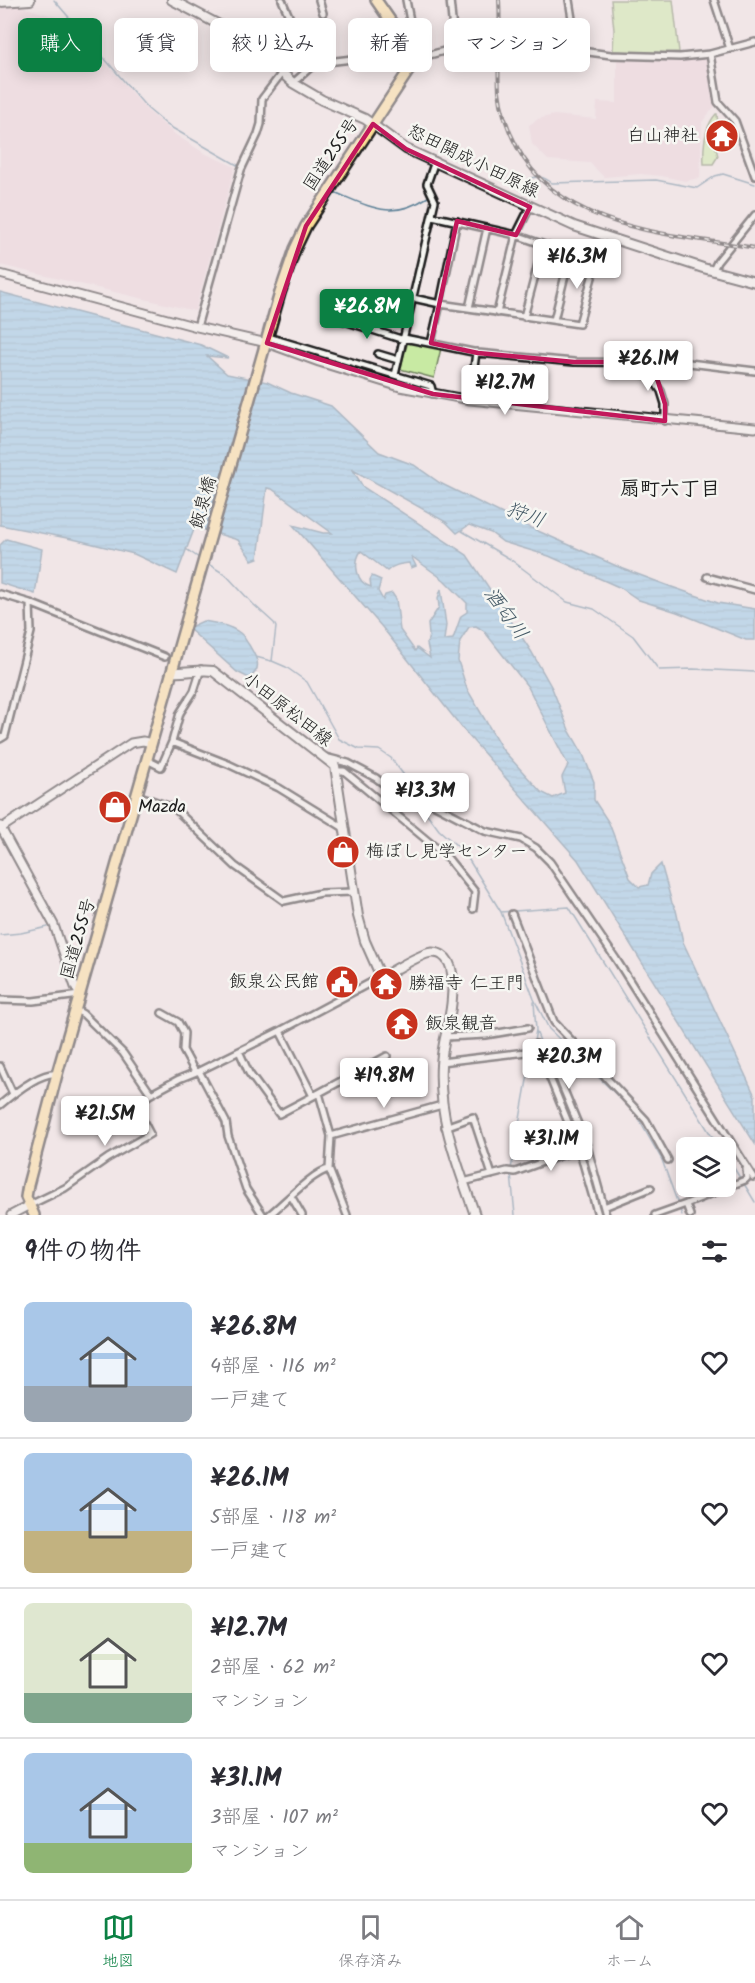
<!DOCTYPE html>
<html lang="ja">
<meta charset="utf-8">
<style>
body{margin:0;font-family:Kalam,"Klee One",sans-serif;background:#f2f2f3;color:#2b2b33;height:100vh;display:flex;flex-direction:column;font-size:22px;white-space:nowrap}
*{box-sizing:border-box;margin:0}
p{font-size:20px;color:#7c7c81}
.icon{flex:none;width:33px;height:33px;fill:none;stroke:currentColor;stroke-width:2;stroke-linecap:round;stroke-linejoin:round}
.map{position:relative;height:1215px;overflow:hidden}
.panel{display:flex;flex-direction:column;background:#fff;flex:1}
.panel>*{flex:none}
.top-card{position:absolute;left:18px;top:18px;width:720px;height:54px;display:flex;gap:12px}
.tools{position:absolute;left:676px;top:1137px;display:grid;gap:12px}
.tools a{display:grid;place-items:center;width:60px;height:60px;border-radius:9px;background:#fff;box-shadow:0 3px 15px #0003;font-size:30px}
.price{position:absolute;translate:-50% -51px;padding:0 14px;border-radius:6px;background:#fff;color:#222;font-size:20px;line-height:39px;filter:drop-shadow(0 2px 3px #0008)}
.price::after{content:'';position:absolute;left:50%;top:36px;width:18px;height:14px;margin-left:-9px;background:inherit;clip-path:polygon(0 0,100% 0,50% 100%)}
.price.selected{background:#0b8043;color:#fff}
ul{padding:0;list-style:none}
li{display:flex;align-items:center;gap:18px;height:150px;padding:0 24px}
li+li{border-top:2px solid #e1e1e2}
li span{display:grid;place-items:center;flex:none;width:168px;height:120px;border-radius:9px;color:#555}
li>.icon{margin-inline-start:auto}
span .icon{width:72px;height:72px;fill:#fffc;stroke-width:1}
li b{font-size:26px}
h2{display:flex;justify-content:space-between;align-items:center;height:72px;padding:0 24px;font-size:26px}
.chip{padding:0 21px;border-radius:9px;background:#fff;box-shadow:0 3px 15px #0003;font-size:21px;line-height:54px}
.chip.selected{background:#0b8043;color:#fff}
.dock{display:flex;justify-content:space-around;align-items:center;height:84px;border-top:2px solid #e1e1e2;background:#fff;font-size:16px;color:#7c7c81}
.dock a{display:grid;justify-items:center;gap:3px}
.dock .selected{color:#0b8043}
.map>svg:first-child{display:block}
</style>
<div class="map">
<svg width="755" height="1215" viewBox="0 0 755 1215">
<defs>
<pattern id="water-rules" width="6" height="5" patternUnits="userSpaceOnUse" patternTransform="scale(1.5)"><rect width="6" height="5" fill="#89c5e9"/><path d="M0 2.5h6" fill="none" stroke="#76a9c7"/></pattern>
</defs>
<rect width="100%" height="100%" fill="#f1e6e7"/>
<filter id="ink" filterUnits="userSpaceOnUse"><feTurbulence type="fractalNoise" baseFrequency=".0167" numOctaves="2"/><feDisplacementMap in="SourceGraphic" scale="12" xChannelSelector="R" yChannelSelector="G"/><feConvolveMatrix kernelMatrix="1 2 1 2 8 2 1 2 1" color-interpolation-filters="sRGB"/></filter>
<g filter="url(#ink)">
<!-- built -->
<path fill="#ebd3da" d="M20,6l49,15 78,89 29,25 28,18 31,14 -40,144 -195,-46v-257z
M617,58l61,3 25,-3 4,3 8,45 -13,16 -2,56 -15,3 -23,-5 -21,-2 -37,3 -14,-14 -42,-3 -16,-16 -3,-19 9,-6 16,-4 42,4 1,-17 20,1z"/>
<!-- green -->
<path fill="#c8eaa3" stroke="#728360" stroke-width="1.5" d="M611,0h62l6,52 -34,2 -32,-3 1,-21z
M716,114h1l2,24 -4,6 3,12 -5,8h-9c-1,-17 0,-37 12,-50z
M408,341l33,7 -7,30 -34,-9z
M652,364l4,15 -24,-1v-12z"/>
<!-- water -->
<path fill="url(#water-rules)" stroke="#5d8197" stroke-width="1.5" fill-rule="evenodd" d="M0,292l201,53 27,13 -21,-2 20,18 40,8 24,11 40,13 48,46 35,13 26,18 89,44 92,41 48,18 49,17 37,6v31h-9l-69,-28 -38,-12 -18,-12 -72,-32 -46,-14 -12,-9 -22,-8 -12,8 -11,-11 -93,-52 10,17 104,68 64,96 21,37 17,42 14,24 11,28v18l15,23 21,55 9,9 9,-2 3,-11 10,-10 11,39 4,7 7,32 72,154v48l-177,-284 -111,-126 -85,-107 -89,-102 30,8h9l-60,-44 -5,-1 -9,70 -6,2 -14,-20 -43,-13 -18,47 -43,-20 -57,-14 -77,-15zM361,551l26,20c6,-6 13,-7 22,-8l2,5 5,-2 -5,-10 33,24 23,23v9l-6,4 -8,23 -9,1 2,-15 -5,-36 -3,9 1,9 -11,17 1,11 -2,9 3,14 -13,-10 -2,3 -15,-21 -4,-31 -4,-6 -7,2 -2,5 -5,-9 3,-11 -9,-4 -2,4 1,7c-15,-4 -18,-24 -10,-36zM476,626l8,5 44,56 40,78 -6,12 3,16 -12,5 -12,-6 -39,-43 -35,-60 -9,-28 2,-20 9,-14z
M6,539l36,10 -7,45 -35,-11v-38z
M203,621c13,2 26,4 37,12 4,3 6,8 9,12 7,12 15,23 0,33l-12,-6 -49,-44z"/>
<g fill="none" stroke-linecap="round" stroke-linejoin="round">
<!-- stream -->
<path stroke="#5d8197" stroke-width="1.5" d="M54,0l94,109 19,16 72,41
M529,179c9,-4 15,-2 23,4l104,-3 41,8 18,-12 8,-2 32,10
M334,192c37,15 57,29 94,5
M462,531l48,28 57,43 27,7 39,27 26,34 34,-1 62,3
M186,549l13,9
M208,564l18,11 27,29 21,19 2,4 -4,34 14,6 21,15 32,57 20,10 20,1 12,8 21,28 7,5 2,9
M256,657l15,4
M423,805l2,6 14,19 25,22 37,60 33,87 15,30 86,84 27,47 20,55
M501,912l68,-5 142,228 11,13
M0,935l21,-2 27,-6
M536,1031l46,115
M584,1151l18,64
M726,1155l14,23
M511,1169l25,-139 -2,-28
M511,1174l4,41
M743,1182l12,20"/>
<!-- minor casing -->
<g stroke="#1c1c1c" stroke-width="10">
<path id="minor" d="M282,0l29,67
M319,0l4,13
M450,0l5,51
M569,0l8,50
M714,0l16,49
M399,33l12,-7 -5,-26
M710,54l8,48 17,19 20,55
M415,59l29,-8h55l52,-4 60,8 69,2 30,-3 45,-12
M293,83l18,-16 16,-5 85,-10
M432,216l84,19 80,28 -17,61 -139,-20 17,-83
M713,270l4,-8 38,-47
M413,298l27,6 -9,39
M469,308l18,-80
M497,313l19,-78 14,-28
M524,317l19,-72
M338,319l66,21
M554,320l16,-65
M197,327l44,-157 17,-36 3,-10 1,-25 19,-25
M268,337l163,49 2,8
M404,338l74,15 96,9 115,1 66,8
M378,354l20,6
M652,362l3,20 6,9 4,13v17
M395,375l40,-174 -8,-17 8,-23
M473,376l3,-24
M707,577l48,13
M0,594l30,9 135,54
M0,739l5,-3 26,-104 -1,-29
M172,742l8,-29 14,-22 7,-22
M325,757l23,6 28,15 30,23 27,3 52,27 36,8 15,9 14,14 66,97 137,218
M147,760l14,7 11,-25 56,22 51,24 65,40
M336,771h8l102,85 29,36 -2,17
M137,795l37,13 61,58 49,35 37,-8 33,-1
M512,914l42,108 92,98 22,40
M0,1000l33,1 47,-6
M76,1010l7,4 40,39 28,41 28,-15 20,-8
M162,1013l16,9 6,11 -1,17 12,22
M280,1031l33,65
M445,1037l41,-2 42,-7
M536,1044l43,105 19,66
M239,1051l10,22 30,41 40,-21 12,43 -2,33 18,46
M552,1061l35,85 19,69
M441,1062l85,-10
M0,1066l13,28
M319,1093l68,-37
M0,1105c13,-11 41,-34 57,-31
M445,1127l28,-10 19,58
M331,1136l111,-31
M463,1182l44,-11 8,1 67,-24
M291,1196l11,19
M686,1204l59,-24 2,-2 -1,-9
M30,1205l35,-17 43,-30 42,-24 -15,-29 16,-11
M604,1207l47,-19
M263,1215l-17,-26 -18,-53 -2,-14 -27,-51 81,-40 101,-54
M269,1215c14,-11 44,-43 60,-46
M655,1215l31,-11 4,11"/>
</g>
<!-- tertiary casing -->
<g stroke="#1c1c1c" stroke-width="11">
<path id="tertiary" d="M0,274l197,53 70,16 52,19 81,25 70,13 285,28
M0,826l54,99 21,62 5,8
M0,829l131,-86 12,-2 9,2
M11,1215l19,-10"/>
</g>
<!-- secondary casing -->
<g stroke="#1c1c1c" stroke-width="12">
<path id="secondary" d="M172,0l74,39 47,44 29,17 43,19 41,30 168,77 129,42 52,14
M0,2l30,-2
M172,672c14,1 27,-3 41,-1l122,95 23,150 7,25 16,36c13,-6 35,-21 48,-24 4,-1 10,0 13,2 13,8 11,30 10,43 -1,22 -10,44 -11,67 -3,54 17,100 34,150"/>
</g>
<!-- trunk casing -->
<g stroke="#1c1c1c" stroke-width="14">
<path id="trunk" d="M34,1215l-8,-18 2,-12 29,-111 223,-781 15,-44 11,-23 101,-153 8,-14 -3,-7 -36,-52"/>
</g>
<!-- minor -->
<use href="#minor" stroke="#f6f6f2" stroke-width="5"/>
<!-- tertiary -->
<use href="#tertiary" stroke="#f6f6f2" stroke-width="7"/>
<!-- secondary -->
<use href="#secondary" stroke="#f6f6f2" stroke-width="8"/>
<!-- trunk -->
<use href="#trunk" stroke="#fdde96" stroke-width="9"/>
<!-- rail casing -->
<g stroke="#1c1c1c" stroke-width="4">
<path id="rail" d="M499,0c2,30 -2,61 0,91 2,20 9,39 18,56 44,84 156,87 238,101"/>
</g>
<!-- rail -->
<use href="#rail" stroke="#f6f6f2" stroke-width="1.5" stroke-dasharray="4.5" stroke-linecap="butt"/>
</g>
</g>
<!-- marked area -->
<path d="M0 0H755V1215H0ZM373,124l33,25 124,58 -14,28 -59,-14 -26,122 47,10 96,9h78l13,42v17l-232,-27 -166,-51 39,-117z" fill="#f1e6e7" fill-opacity=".55" fill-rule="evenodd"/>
<path fill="none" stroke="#c2185b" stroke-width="4.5" stroke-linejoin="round" d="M373,124l33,25 124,58 -14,28 -59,-14 -26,122 47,10 96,9h78l13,42v17l-232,-27 -166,-51 39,-117z"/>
<!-- icons -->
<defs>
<g id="temple-disc" transform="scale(1.725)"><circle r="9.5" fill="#c8321e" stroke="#f6f6f2"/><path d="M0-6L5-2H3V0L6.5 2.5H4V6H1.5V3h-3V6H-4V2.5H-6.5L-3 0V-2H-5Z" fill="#fff"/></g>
<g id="shop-disc" transform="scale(1.725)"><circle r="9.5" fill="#c8321e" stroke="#f6f6f2"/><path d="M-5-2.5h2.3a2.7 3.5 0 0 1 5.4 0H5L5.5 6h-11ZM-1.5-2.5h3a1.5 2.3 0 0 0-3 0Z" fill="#fff"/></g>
<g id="civic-disc" transform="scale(1.725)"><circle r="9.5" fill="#c8321e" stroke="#f6f6f2"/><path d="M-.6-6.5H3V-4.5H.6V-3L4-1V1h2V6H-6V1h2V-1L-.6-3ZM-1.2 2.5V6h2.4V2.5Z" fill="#fff"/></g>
</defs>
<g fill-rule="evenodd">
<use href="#temple-disc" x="722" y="136"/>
<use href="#shop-disc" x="115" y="807"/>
<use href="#shop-disc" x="343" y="852"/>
<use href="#civic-disc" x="342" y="982"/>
<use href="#temple-disc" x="386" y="984"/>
<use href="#temple-disc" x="402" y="1024"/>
</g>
<g text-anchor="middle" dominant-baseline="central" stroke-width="5" stroke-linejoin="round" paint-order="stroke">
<!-- poi labels -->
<g font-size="18" fill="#1c1c1c" stroke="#f6f6f2" text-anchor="start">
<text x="699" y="136" text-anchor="end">白山神社</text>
<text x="138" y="807">Mazda</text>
<text x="366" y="852">梅ぼし見学センター</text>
<text x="319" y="982" text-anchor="end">飯泉公民館</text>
<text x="409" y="984">勝福寺 仁王門</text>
<text x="425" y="1024">飯泉観音</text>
</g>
<!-- street labels -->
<g font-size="18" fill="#1c1c1c" stroke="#f6f6f2">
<text transform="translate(332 155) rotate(-56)">国道255号</text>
<text transform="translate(473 162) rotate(26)">怒田開成小田原線</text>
<text transform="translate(204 503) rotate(-74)">飯泉橋</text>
<text transform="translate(287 710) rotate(38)">小田原松田線</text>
<text transform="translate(79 939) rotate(-74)">国道255号</text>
</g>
<!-- neighbourhood labels -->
<g font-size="20" font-weight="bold" fill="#1c1c1c" stroke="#f6f6f2">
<text x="670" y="490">扇町六丁目</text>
</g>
<!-- water labels -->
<g font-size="20" font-style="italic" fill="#425764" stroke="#f6f6f2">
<text transform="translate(525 516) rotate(20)">狩川</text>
<text transform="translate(505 614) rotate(54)">酒匂川</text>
</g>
</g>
</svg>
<div class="tools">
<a><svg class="icon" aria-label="layers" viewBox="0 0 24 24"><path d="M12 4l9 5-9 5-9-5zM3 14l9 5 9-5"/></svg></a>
</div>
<b class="price" style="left:577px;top:290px">¥16.3M</b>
<b class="price selected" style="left:367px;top:340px">¥26.8M</b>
<b class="price" style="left:648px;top:392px">¥26.1M</b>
<b class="price" style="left:505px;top:416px">¥12.7M</b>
<b class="price" style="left:425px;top:824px">¥13.3M</b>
<b class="price" style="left:569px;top:1090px">¥20.3M</b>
<b class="price" style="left:384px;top:1109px">¥19.8M</b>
<b class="price" style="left:105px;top:1147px">¥21.5M</b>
<b class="price" style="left:551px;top:1172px">¥31.1M</b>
<div class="top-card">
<a class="chip selected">購入</a>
<a class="chip">賃貸</a>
<a class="chip">絞り込み</a>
<a class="chip">新着</a>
<a class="chip">マンション</a>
</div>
</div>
<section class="panel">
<h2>9件の物件<svg class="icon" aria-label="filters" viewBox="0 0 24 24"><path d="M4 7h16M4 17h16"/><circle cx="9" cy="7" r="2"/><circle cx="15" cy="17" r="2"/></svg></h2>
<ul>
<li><span style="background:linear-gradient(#a9c7e8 70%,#9aa5b1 0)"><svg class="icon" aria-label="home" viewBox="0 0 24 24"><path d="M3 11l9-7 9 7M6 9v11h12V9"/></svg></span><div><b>¥26.8M</b><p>4部屋 · 116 m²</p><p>一戸建て</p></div><svg class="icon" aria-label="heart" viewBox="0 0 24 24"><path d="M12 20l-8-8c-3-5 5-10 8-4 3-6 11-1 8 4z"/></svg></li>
<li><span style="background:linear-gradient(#a9c7e8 65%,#c2b280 0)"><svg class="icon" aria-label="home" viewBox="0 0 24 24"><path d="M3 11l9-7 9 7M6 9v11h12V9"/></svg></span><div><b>¥26.1M</b><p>5部屋 · 118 m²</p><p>一戸建て</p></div><svg class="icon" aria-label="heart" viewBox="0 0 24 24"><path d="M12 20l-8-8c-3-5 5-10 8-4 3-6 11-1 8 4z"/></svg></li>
<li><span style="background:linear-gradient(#dfe7d0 75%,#7fa58c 0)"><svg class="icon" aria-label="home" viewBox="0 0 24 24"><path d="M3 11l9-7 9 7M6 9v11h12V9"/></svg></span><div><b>¥12.7M</b><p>2部屋 · 62 m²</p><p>マンション</p></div><svg class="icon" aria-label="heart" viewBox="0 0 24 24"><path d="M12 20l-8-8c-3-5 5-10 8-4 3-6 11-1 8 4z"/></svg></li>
<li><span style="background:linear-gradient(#a9c7e8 75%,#8fb573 0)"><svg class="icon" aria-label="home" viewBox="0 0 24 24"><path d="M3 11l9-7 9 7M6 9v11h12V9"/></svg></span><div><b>¥31.1M</b><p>3部屋 · 107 m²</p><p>マンション</p></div><svg class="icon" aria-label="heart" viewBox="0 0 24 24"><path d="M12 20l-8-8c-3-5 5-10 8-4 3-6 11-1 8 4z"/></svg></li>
</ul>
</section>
<nav class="dock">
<a class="selected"><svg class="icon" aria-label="map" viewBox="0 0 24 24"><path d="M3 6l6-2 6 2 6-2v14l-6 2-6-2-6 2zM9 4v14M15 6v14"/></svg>地図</a>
<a><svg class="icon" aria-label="saved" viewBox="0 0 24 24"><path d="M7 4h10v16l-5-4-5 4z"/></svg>保存済み</a>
<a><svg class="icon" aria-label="home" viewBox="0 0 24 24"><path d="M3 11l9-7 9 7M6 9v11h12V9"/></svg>ホーム</a>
</nav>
